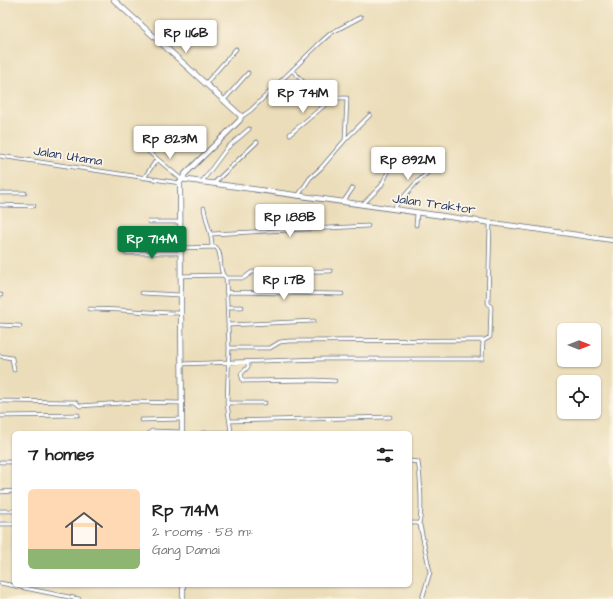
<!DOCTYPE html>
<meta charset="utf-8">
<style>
body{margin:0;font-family:"Architects Daughter",sans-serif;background:#f6f6f6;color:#222;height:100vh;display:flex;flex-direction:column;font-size:15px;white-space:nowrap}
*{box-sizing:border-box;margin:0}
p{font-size:13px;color:#767676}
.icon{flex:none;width:22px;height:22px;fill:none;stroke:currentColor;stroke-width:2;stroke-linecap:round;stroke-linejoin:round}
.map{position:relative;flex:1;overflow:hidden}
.panel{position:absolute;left:12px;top:431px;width:400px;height:156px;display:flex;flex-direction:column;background:#fff;border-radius:6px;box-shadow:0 1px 3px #0004}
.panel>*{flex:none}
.needle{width:26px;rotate:90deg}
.buttons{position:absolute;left:557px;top:323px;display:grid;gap:8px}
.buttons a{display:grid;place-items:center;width:44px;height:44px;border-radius:6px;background:#fff;box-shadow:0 1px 3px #0004;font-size:20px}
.price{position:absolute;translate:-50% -34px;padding:0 9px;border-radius:4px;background:#fff;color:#222;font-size:13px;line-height:26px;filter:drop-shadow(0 1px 2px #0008)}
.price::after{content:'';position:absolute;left:50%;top:24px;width:12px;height:9px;margin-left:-6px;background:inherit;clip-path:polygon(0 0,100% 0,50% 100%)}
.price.active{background:#0b8043;color:#fff}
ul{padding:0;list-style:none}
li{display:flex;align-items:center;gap:12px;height:100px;padding:0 16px}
li span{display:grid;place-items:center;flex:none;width:112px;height:80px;border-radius:6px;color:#555}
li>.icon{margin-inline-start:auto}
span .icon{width:48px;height:48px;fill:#fffc;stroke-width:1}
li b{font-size:17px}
h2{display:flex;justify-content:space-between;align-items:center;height:48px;padding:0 16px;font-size:17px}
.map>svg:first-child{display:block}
</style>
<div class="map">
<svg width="613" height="599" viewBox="0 0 613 599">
<rect width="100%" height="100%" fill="#fcf5e5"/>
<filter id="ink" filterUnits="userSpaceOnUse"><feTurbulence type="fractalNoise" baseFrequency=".025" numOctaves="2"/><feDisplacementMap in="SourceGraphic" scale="8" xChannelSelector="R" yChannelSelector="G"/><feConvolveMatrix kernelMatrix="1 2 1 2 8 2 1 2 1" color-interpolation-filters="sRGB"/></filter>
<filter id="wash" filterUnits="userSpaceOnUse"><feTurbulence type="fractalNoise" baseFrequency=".012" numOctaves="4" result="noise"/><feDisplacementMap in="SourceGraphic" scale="16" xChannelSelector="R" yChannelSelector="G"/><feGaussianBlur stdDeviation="0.9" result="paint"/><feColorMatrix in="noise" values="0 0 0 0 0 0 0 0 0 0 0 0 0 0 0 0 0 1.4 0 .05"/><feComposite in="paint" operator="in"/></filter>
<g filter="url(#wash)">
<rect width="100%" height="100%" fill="#ebddb9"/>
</g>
<g filter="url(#ink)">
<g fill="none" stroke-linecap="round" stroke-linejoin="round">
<!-- street casing -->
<g stroke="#646c7e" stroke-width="4.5">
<path id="street" d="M292,70l33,35 9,-7h13l-2,42
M206,83l30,-34
M224,100l24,-27
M241,117l10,-7 71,-69 9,-8 30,-16
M290,134l35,-29
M149,152l32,27
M0,156l180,27
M144,178l13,-19
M201,183l26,-35 22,-19
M214,183l43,-41
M0,193h25
M298,196l12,-18 11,-10 24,-28 25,-25
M343,202l10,-14
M0,205l34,1
M362,205l19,-19 13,-26
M204,208c2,14 8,25 8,38
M393,209l22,-25 21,-19
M149,222h31
M416,225l1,-12
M212,234l156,-8
M124,237l31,1 6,-3h19
M180,248l36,-1c8,8 1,24 10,31l3,70 -2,55 4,29 -29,1
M125,253h55
M180,276l43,-1
M226,278h18l8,-6 79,-1
M226,292l116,2
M142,293l38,2
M0,295h1
M227,307h15
M89,309c31,0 60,4 92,4
M0,325l20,1
M229,325l85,-4
M229,348h41l10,-6 9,-1 194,-1
M0,356l12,2 2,12
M248,362v5l-7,7 2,7 71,-1 21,1
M181,364l139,-5h162l1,-18 7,-4 1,-30 -3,-4 2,-80
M0,401l75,1 5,4 55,-4 46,1
M227,403h38
M0,416l78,-1
M141,420l40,-1
M230,421l160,-4
M149,433l3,-2 30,1
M410,461l8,1c2,10 5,53 1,61
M0,462h14
M0,492l14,-1
M0,511h14
M410,523h8l2,2 10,47 -8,27
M0,524h14
M0,583l79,16"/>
</g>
<!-- secondary casing -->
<g stroke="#646c7e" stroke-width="6">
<path id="secondary" d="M114,0l127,116 -1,4 -55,54 -5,9 2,250
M181,179l432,61
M183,585v14"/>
</g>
<!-- street -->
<use href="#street" stroke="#fff" stroke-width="3"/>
<!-- secondary -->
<use href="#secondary" stroke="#fff" stroke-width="4.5"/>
</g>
</g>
<g text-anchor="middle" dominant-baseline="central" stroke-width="3.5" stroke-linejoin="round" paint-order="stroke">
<!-- street labels -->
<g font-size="13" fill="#1b2f5e" stroke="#fcf5e5">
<text transform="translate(68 156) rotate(9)">Jalan Utama</text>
<text transform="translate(434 204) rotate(8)">Jalan Traktor</text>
</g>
</g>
</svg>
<div class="buttons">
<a><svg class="needle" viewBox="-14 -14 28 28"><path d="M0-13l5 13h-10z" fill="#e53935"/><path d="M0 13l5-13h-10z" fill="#767676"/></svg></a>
<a><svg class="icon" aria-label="locate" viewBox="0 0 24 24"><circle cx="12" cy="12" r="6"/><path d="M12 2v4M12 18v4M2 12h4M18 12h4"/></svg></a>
</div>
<b class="price" style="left:186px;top:54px">Rp 1.16B</b>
<b class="price" style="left:303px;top:114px">Rp 741M</b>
<b class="price" style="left:170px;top:160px">Rp 823M</b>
<b class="price" style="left:408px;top:181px">Rp 892M</b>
<b class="price" style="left:290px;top:238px">Rp 1.88B</b>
<b class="price active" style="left:152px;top:260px">Rp 714M</b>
<b class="price" style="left:284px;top:301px">Rp 1.7B</b>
<section class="panel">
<h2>7 homes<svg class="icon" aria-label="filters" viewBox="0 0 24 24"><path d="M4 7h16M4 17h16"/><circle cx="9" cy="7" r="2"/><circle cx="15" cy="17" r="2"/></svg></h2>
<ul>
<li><span style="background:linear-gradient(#ffd9b3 75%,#8fb573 0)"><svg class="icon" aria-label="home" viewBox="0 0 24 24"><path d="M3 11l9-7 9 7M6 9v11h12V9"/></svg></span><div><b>Rp 714M</b><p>2 rooms · 58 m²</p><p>Gang Damai</p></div></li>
</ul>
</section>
</div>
